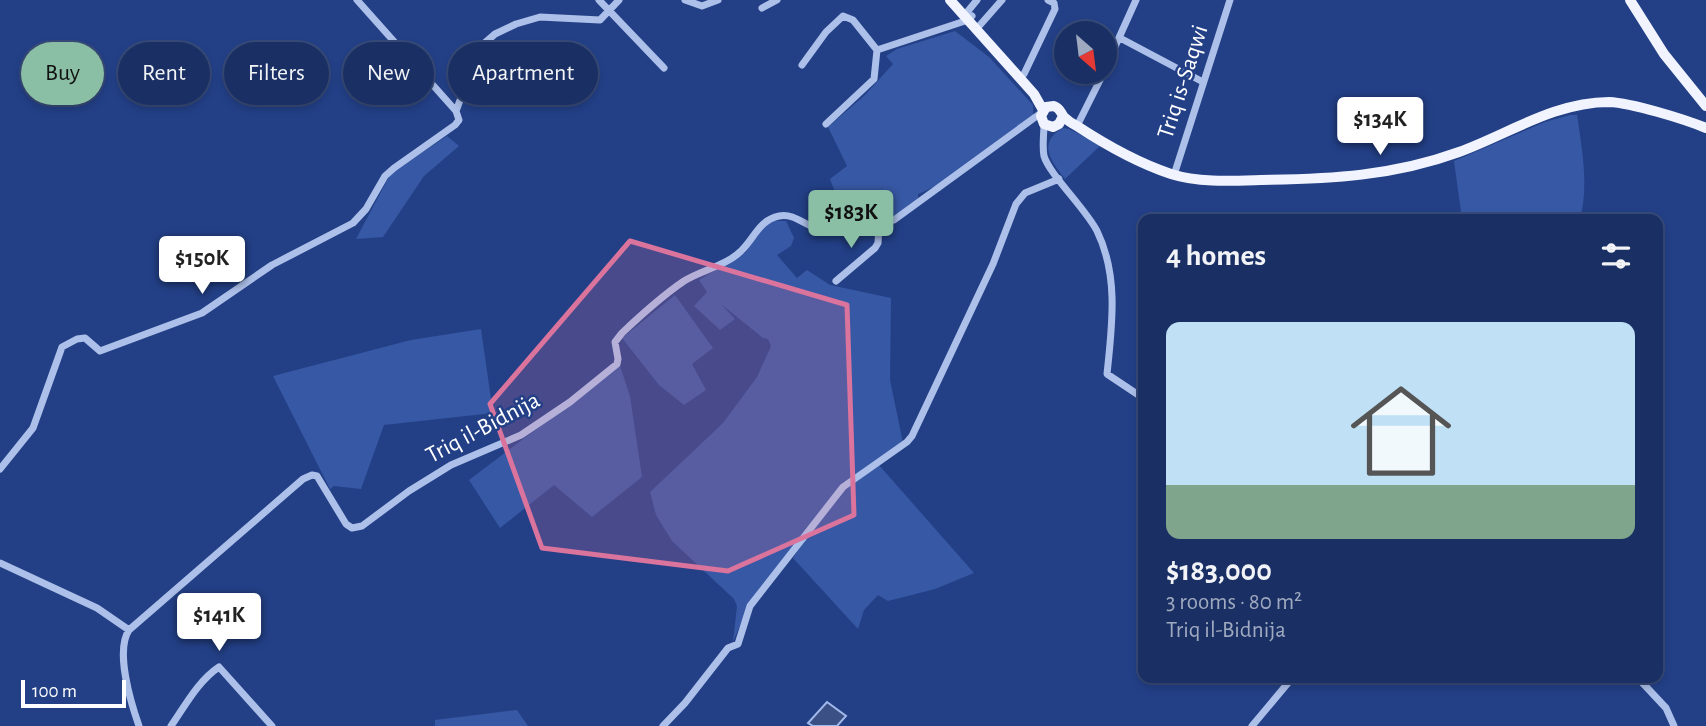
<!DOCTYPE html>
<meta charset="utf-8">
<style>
body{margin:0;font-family:"Alegreya Sans",sans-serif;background:#23386b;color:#f1f3f6;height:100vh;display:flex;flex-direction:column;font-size:26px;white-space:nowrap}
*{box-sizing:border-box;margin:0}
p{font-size:23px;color:#9fa9bf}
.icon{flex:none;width:38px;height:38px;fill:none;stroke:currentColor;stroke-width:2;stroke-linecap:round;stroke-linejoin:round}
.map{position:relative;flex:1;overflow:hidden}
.details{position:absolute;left:1138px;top:214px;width:525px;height:469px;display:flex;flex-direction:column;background:#1a3065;border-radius:14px;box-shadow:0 4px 10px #0003,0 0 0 2px #384b79}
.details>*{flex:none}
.banner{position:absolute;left:21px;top:42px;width:665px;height:63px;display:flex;gap:14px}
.needle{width:46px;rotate:152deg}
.controls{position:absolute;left:1054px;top:21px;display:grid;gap:14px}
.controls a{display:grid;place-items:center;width:63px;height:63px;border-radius:50%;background:#1a3065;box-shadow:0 4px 10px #0003,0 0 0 2px #384b79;font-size:35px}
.scale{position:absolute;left:21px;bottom:18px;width:105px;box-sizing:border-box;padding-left:7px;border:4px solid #fff;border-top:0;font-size:19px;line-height:24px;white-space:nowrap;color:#fff;-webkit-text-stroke:5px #234087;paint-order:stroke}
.price{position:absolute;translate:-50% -60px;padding:0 16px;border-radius:7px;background:#fff;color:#222;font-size:23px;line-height:46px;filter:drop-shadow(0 2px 4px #0008)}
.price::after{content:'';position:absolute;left:50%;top:42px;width:21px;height:16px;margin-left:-10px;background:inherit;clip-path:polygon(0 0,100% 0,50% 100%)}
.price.on{background:#8abfa5;color:#111}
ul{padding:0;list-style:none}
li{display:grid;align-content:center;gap:14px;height:371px;padding:0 28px}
li span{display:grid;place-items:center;height:217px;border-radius:14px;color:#555}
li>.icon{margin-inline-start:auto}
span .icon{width:126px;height:126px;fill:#fffc;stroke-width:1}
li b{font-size:30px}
h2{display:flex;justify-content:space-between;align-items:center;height:84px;padding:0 28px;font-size:30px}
.tag{padding:0 24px;border-radius:32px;background:#1a3065;box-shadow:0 4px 10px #0003,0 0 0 2px #384b79;font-size:24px;line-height:63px}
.tag.on{background:#8abfa5;color:#111}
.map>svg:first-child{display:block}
</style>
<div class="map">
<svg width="1706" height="726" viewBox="0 0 1706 726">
<rect width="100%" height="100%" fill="#234087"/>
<!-- green -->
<path fill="#3758a4" d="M955,31l34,26 44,48v10c-36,28 -73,62 -115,79v7l-29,19 -42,4 -17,-45 17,-13 -19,-39 37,-32 28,-31 -7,-8 11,-7z
M1570,115h7c5,34 12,70 3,104h-118l-8,-58 91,-39z
M1063,128l6,1 32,16 -36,34c-13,-17 -29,-36 -2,-51z
M447,136l12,10 -35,30 -41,61 -27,2 35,-66z
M772,221h14l8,17 -3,8 -14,9 20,23 10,-8 23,15 61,13 -1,82 13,63 -61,42 -94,121 -15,36 4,-36 -3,-7 -62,-58 -16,-26 -6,-23 73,-69 34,-46 14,-31 -3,-7 -5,-1 -42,-34 14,15 -15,11 -26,-24 13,-14 -8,-12 47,-28 15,-21z
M675,295l38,53 -21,16 14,26 -22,15 -25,-20 -37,-47z
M481,329l12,84 -109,12 -23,64 -27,-3 -4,3 -57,-113 138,-36z
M620,366l10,30 12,81 -50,40 -38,-32 -54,43 -31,-48z
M878,464l96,109 -39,16 -47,12 -10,-6 -14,15 -6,19 -65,-71 24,-36 27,-32z
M517,710l11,16h-93v-6z"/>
<!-- water -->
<path fill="#3b5085" stroke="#a1b9ea" stroke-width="2" d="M827,702l19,14 -9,10h-24l-5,-3z"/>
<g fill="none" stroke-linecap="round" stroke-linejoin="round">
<!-- minor -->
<path stroke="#adc0e9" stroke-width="7" d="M357,0l99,111
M599,0l65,68
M685,0l17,6 16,-6
M762,8l15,-8
M968,11l9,-11
M980,25l22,-25
M1120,38l83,44
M802,65l24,-33 17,-16 10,4 24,30
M1104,71l32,-71
M1024,74l31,-65 -1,-6 -6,-3
M456,111l24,-64 15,-13 21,-10 24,-7 60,3 19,-20
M826,124l48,-45 3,-29 91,-30 4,-4
M1044,124c0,10 -2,22 0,32 5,18 42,53 53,75 22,45 15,95 10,143l36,24
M1077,126l27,-54
M1174,175l56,-175
M836,281l39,-33 3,-5 1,-18
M0,469l33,-41 29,-81 15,-8 8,-1 15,13 102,-38 70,-48 81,-42 13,-14 19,-33 9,-8 61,-43 4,-5 -3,-9
M0,563l97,45 32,22
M1637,677l29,31 8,18
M139,726c-8,-23 -24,-75 -10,-96l174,-151 9,-4 5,1 29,48 6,4 10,-2 47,-35 42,-26 70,-30 49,-33 47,-38 1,-5 -3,-17 7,-9c19,-18 40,-37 62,-52 17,-11 42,-15 57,-30 13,-12 18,-31 38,-35 16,-3 26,10 40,13 11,2 64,-5 75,-9l147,-107
M171,726c14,-20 27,-45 48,-59l53,59
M663,726l22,-23 43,-55 10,-4 12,-38 93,-119 64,-45 5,-6 81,-172 23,-60 9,-11 34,-14
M1252,726l41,-49"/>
<!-- major -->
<path stroke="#f1f4fe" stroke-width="10" d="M950,0l84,94 9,16
M1630,0l34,54 42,52
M1063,116l-4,8 -6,3 -9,-3 -3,-8 5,-9 8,-1c7,3 6,6 10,11 3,3 9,7 13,9 29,19 61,37 94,48 28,9 61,7 90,6 70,-1 132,-4 198,-28 49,-18 96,-50 150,-50 23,1 75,17 97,26"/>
</g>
<!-- marked area -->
<path fill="#da749d" fill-opacity="0.2" stroke="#da749d" stroke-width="5" stroke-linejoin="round" d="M630,241l217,64 7,210 -126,56 -186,-23 -52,-144z"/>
<g text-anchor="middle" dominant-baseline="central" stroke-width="5" stroke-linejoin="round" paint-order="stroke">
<!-- street labels -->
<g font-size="24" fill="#fff" stroke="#234087">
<text transform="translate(1183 82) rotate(-72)">Triq is-Saqwi</text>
<text transform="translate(483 428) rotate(-28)">Triq il-Bidnija</text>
</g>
</g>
</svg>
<div class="controls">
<a><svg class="needle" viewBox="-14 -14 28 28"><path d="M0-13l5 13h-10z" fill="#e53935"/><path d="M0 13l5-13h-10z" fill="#9fa9bf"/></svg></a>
</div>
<div class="scale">100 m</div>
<b class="price" style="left:1380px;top:157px">$134K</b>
<b class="price on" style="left:851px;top:250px">$183K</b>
<b class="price" style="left:202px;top:296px">$150K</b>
<b class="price" style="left:219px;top:653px">$141K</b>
<div class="banner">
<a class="tag on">Buy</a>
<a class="tag">Rent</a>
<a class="tag">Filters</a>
<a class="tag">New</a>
<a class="tag">Apartment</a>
</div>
<section class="details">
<h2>4 homes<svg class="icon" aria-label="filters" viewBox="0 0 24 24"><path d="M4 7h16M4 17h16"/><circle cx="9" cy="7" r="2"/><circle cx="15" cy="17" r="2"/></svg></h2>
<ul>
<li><span style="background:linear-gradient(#bfe0f5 75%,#7fa58c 0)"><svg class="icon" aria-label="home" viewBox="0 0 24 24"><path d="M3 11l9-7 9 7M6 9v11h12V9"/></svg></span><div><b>$183,000</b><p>3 rooms · 80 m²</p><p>Triq il-Bidnija</p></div></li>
</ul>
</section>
</div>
